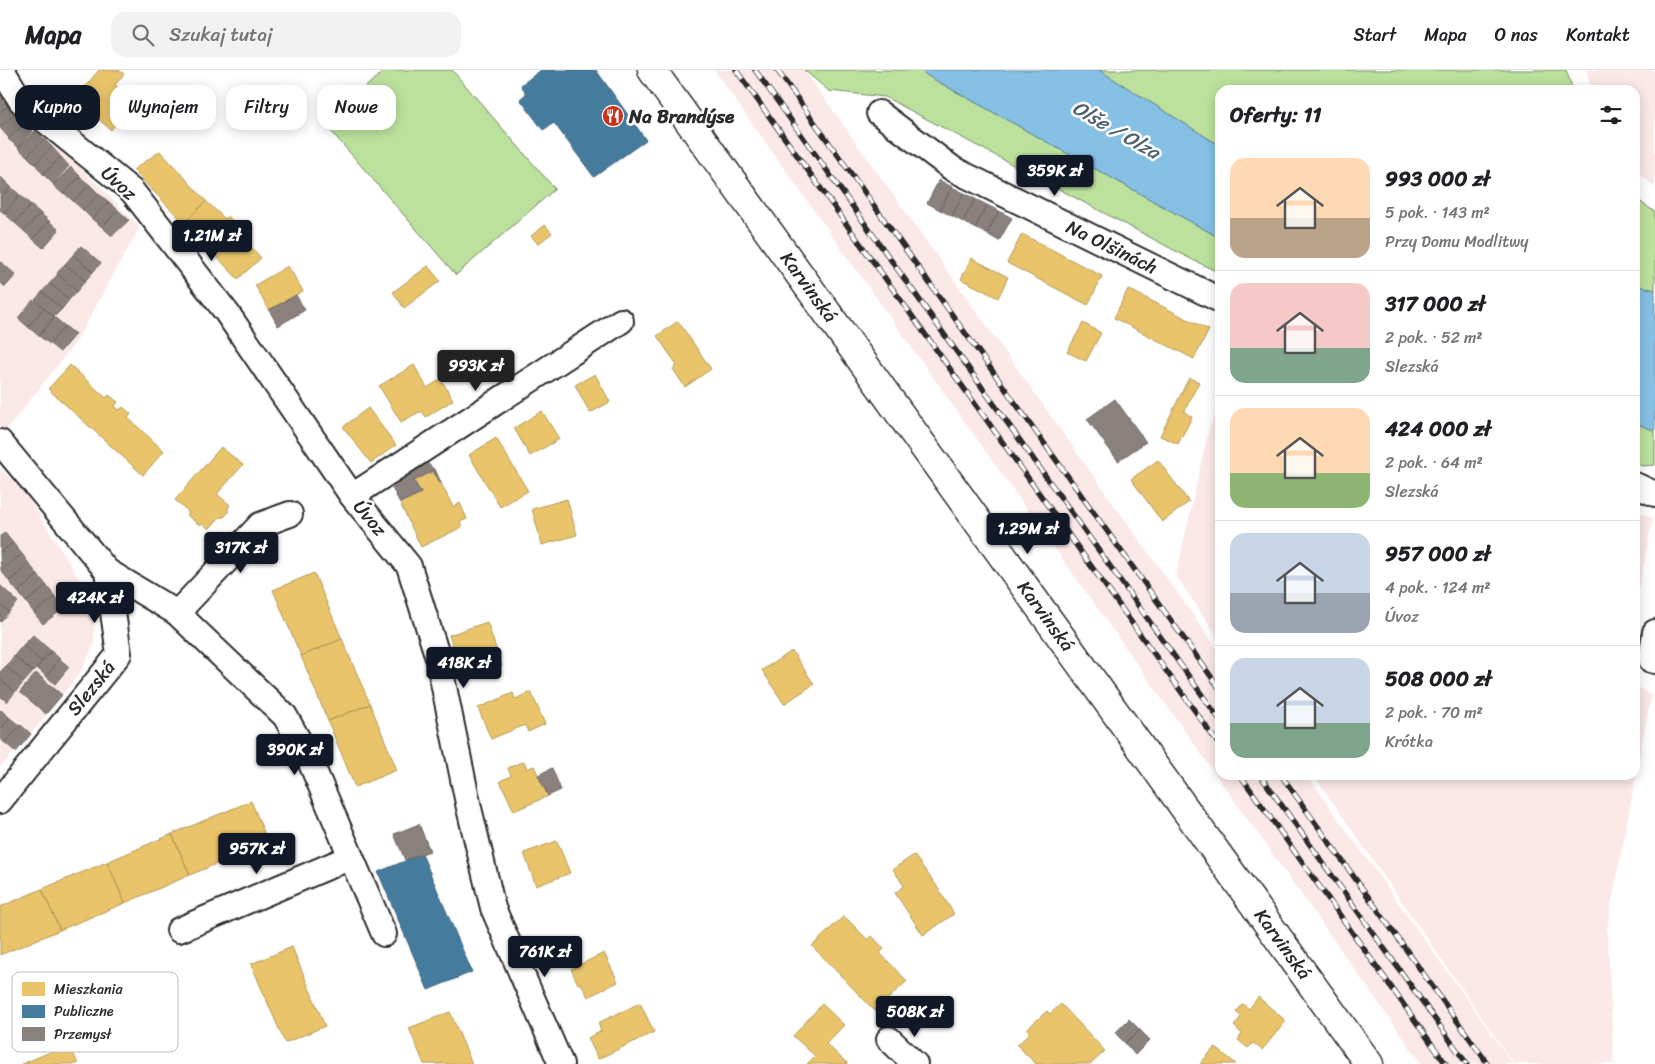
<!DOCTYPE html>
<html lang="pl">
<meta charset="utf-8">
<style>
body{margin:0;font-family:Sriracha,sans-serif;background:#f2f2f2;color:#202124;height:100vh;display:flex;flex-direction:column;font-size:19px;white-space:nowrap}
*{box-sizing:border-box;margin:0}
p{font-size:16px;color:#757577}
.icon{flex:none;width:28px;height:28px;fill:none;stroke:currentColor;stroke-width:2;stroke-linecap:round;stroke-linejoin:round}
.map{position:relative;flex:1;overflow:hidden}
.panel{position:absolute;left:1215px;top:15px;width:425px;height:695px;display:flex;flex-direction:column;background:#fff;border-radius:15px;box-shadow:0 2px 12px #0003}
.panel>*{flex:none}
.banner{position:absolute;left:15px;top:15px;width:475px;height:45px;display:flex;gap:10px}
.price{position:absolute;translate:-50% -42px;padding:0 11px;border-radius:5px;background:#111827;color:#fff;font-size:16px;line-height:32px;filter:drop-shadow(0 1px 2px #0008)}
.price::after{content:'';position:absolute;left:50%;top:30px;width:15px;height:11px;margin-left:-8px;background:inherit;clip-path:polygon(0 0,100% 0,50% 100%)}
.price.on{background:#222;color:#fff}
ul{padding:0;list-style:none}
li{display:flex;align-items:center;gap:15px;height:125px;padding:0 15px}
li+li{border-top:1px solid #e0e0e0}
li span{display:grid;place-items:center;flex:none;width:140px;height:100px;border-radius:15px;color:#555}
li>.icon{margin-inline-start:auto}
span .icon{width:60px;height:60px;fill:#fffc;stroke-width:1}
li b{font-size:21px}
h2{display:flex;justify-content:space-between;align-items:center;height:60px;padding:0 15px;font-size:21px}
.tag{padding:0 18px;border-radius:15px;background:#fff;box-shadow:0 2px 12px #0003;font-size:18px;line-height:45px}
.tag.on{background:#111827;color:#fff}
header{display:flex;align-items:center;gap:30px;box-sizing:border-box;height:70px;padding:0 25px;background:#fff;border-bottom:1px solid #e0e0e0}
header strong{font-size:24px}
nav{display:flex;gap:28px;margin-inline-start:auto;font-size:18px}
.search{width:350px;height:45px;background:#f2f2f2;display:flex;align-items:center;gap:12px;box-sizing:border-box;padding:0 18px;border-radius:15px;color:#757577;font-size:19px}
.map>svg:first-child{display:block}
</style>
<header>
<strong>Mapa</strong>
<div class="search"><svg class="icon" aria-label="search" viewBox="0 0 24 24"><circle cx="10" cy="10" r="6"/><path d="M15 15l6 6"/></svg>Szukaj tutaj</div>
<nav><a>Start</a><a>Mapa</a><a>O nas</a><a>Kontakt</a></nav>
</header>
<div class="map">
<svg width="1655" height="994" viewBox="0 0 1655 994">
<rect width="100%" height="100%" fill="#fff"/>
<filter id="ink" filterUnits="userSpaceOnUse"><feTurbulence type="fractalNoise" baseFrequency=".02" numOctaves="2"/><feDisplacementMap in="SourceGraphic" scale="10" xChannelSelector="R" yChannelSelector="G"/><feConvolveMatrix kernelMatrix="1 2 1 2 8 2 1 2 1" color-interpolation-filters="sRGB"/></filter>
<g filter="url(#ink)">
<!-- built -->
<path fill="#fbe9e7" d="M714,0h90l416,583v122h87l206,289h-91z
M1586,0h69v118l-20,-19v-79h-43z
M0,10l20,27 120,120 -64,115 -76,96z
M1220,335v235l-44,-64 33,-148z
M0,398l26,26 65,104 4,45 -15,30 -49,61 -31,33z
M1635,440l18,8 -18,88z
M1635,615l16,11 -44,232 7,136h-100l-200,-289h321z"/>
<!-- green -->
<path fill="#bce19c" stroke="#748664" d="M385,0h67l103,119 -99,86 -132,-152z
M804,0h117l5,5 294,163v35l-31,-15 -304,-161 -56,-6z
M1099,0h467l7,20h-353v54l-6,-2z
M1635,128l20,14v78l-20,-5z
M1635,353l20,8v34l-13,1 -7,-3z"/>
<!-- water -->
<path fill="#86c1e5" stroke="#62859b" d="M921,0h178l115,72 6,2v94l-294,-163z
M1635,215l20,5v141l-20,-8z"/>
<!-- homes -->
<path fill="#e9c46a" stroke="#b09657" d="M99,0h20l5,4 -9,11 20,16 -8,10 1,3 -5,6h-4l-8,10 -36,-31z
M160,81l46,50 -22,22 -51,-53z
M206,131l19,18 3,-3 7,8 -3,3 8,8 2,-3 7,8 -2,2 14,16 -23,21 -54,-56z
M545,155l7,8 -14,11 -7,-8z
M1022,164l80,42 -14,29 -81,-42z
M971,188l37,19 -10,21 -37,-19z
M288,196l15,25 -34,19 -14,-25z
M428,196l12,15 -36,27 -11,-16z
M1128,219l81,41 -15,29 -80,-41z
M678,251l33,48 -26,18 -12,-18 4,-4 -20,-29z
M1083,253l18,10 -15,28 -19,-9z
M70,295l36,33 3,-3 9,7 -3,4 4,4 4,-3 8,7 -3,4 36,33 -21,24 -95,-86z
M414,295l13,23 14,-9 12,21 -27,17 -4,-6 -2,2 -1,-1 -18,10 -22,-36z
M595,304l15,28 -20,11 -15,-28z
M1189,308l10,4 -15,30 8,5 -14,27 -18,-8z
M368,338l28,37 -25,18 -28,-36z
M542,341l17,28 -29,17 -16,-28z
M496,368l32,53 -28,16 -31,-52z
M221,377l22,18 -26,29 13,11 -2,3v5l-4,4h-4l-11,12 -6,-5h-5l-10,-8v-5l-13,-11z
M1158,390l31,42 -27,20 -31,-43z
M433,401l7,12h1l12,24 7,-4 7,16 -7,3 2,5 -41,20 -21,-44 21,-10 -7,-12z
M567,429l10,36 -35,10 -10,-36z
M314,503l28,66 -41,17 -28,-66z
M487,552l15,44 -38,14 -15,-45z
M342,569l28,65 -42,17 -27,-65z
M792,581l22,33 -30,20 -22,-34z
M531,622l14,32 -17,8 -3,-7 -34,14 -13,-31 35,-15 2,6z
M370,634l27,66 -42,17 -27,-66z
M524,691l3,8 7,-3 14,30 -34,15 -14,-30 11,-5 -3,-8z
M251,731l17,41 -78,33 -18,-41z
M172,764l18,41 -65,28 -18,-41z
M557,771l13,32 -34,13 -12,-33z
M914,785l22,30 18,29 -31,21 -28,-42 9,-7 -11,-17z
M107,792l18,41 -65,27 -18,-41z
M42,819l18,41 -60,25v-48z
M844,846l24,24 4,-4 12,13 -4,4 27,28 -32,30 -63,-65z
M292,877l33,79 -40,17 -34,-79z
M604,883l14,29 -30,15 -7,-14 -3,1 -7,-15z
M1258,927l28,24 -24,29 -9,-7 -5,5 -10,-8 4,-6 -8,-8 7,-9 -5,-5 7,-8 6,5z
M640,933l14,29 -56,27 -10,-21 13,-7 -3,-8z
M822,934l22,21 -18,19 22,20h-41l8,-8 -22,-20z
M1061,934l44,47 -14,13h-55l-19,-19 13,-12 -3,-4 20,-18 3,3z
M450,942l22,52h-48l-15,-36z
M69,974l9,20h-56z
M1215,977l21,17h-36z"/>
<!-- public -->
<path fill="#457b9d" stroke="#3d637b" d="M541,0h55l50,70 -52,37 -40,-54 -11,7 -23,-31 6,-5 -5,-9z
M422,784l50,118 -44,18 -50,-118z"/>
<!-- industry -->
<path fill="#8a817c" stroke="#6e6764" d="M0,25l8,11 -8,6z
M8,36l6,8 -14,13v-15z
M16,43l10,9 -17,16 -9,-10z
M24,53l9,8 -15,16 -10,-8z
M35,61l9,8 -17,17 -9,-8z
M44,69l8,8 -17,17 -8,-8z
M52,77l9,10 -18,17 -8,-10z
M61,87l8,9 -16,18 -10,-10z
M71,97l9,9 -17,18 -10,-9z
M1,107l10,10 -11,12v-21z
M80,107l10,8 -17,16 -9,-8z
M939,110l13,7 -12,23 -13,-7z
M90,115l9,9 -16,16 -10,-9z
M11,117l9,8 -16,18 -4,-3v-11z
M952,117l12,6 -12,23 -12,-6z
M964,123l11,6 -12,23 -11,-6z
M99,124l10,8 -17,17 -9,-9z
M20,125l11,10 -16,18 -11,-10z
M975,129l12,6 -12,23 -12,-6z
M109,132l9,8 -16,17 -10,-8z
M31,135l9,8 -16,18 -9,-8z
M987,135l12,6 -12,23 -12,-6z
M118,140l11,10 -17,16 -10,-9z
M999,141l13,7 -13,23 -12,-7z
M40,143l9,8 -16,18 -9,-8z
M49,151l10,9 -16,18 -10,-9z
M81,176l20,17 -8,9 -20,-17z
M73,185l20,17 -8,9 -20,-17z
M0,191l16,14 -11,12 -5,-5z
M65,194l20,17 -8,10 -20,-18z
M58,204l19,17 -8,9 -19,-17z
M50,213l19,17 -7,9 -20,-17z
M42,222l20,17 -8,8 -19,-17z
M296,225l9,15 -27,16 -9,-16z
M33,230l11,8 -16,19 -10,-9z
M44,238l10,9 -15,19 -11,-9z
M54,247l11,9 -15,18 -11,-8z
M65,256l10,8 -15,18 -10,-8z
M1115,329l31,43 -28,19 -31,-42z
M426,392l10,9 5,12h-1l-7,-12 -19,10 7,12 -21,10 -8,-15 1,-7z
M5,463l8,10 -13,10v-17z
M13,473l9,11 -21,16 -1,-17z
M22,484l8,11 -21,16 -8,-11z
M30,495l8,10 -20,17 -9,-11z
M38,505l9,11 -21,16 -8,-10z
M0,515l18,17 -9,10 -9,-8z
M47,516l8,11 -21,16 -8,-11z
M55,527l9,11 -21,16 -9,-11z
M0,534l9,8 -9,10z
M33,565l18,16 -9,11 -19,-17z
M23,575l19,17 -9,10 -19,-16z
M51,581l9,8 -14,17 -9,-8z
M14,586l19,16 -9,10 -18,-16z
M60,589l9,8 -14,17 -9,-8z
M6,596l18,16 -9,10 -15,-13v-7z
M36,603l26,22 -16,19 -26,-22z
M0,609l15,13 -8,10 -7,-6z
M1,640l9,8 -10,12v-19z
M10,648l10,8 -15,17 -5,-4v-9z
M21,655l10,9 -15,18 -11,-9z
M552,698l9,22 -13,6 -10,-21z
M419,754l11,27 -25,9 -11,-26z
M1129,949l11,11 -15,13 -10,-10z
M1140,960l10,10 -15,15 -10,-12z"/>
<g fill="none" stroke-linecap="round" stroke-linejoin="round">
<!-- street casing -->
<g stroke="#2b2b2b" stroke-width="28">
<path id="street" d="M2,0l19,31 111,90 95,122 125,183 57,70 29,92 31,150 24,100 68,156
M879,43l74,56 267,131
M0,372l107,129 12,83 -119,147
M1635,415l20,9
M352,426l269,-175
M107,501l70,42 108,103 25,45 74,173
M177,543l83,-88 30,-11
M1655,562l-4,28 4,1
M179,860l172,-73
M889,969l26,25"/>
</g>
<!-- secondary casing -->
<g stroke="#2b2b2b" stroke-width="31">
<path id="secondary" d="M652,0l717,994"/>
</g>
<!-- street -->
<use href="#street" stroke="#fff" stroke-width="24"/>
<!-- secondary -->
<use href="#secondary" stroke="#fff" stroke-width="28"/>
<!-- rail casing -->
<g stroke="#2b2b2b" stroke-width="5.5">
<path id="rail" d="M736,0l484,676
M755,0l465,650
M777,0l443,619
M1240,705l206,289
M1260,705l207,289
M1281,705l207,289"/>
</g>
<!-- rail -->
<use href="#rail" stroke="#fff" stroke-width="4" stroke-dasharray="11" stroke-linecap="butt"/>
</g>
</g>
<!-- icons -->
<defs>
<g id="restaurant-disc" transform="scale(1.125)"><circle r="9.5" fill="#c8321e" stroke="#fff"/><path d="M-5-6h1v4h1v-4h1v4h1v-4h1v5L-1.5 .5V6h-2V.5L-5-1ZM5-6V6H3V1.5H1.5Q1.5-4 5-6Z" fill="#fff"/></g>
</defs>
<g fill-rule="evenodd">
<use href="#restaurant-disc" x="613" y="46"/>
</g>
<g text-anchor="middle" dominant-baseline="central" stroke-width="5" stroke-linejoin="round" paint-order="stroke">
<!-- poi labels -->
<g font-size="19" font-weight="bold" fill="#2b2b2b" stroke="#fff" text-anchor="start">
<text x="629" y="46">Na Brandýse</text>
</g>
<!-- street labels -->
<g font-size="19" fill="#2b2b2b" stroke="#fff">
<text transform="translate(119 113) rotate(42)">Úvoz</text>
<text transform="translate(1112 177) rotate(26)">Na Olšinách</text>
<text transform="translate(809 217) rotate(54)">Karvinská</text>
<text transform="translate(370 448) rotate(50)">Úvoz</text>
<text transform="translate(1046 546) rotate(54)">Karvinská</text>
<text transform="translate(91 618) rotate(-51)">Slezská</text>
<text transform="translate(1283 874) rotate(54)">Karvinská</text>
</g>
<!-- water labels -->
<g font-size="20" font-style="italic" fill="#4b606c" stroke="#fff">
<text transform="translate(1116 60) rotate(30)">Olše / Olza</text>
</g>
</g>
<!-- legend -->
<rect x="12" y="902" width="166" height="80" rx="8" fill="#fff" stroke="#bfbfbf" stroke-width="1"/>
<rect x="22" y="912" width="23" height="14" fill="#e9c46a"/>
<rect x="22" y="935" width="23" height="13" fill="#457b9d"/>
<rect x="22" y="957" width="23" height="14" fill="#8a817c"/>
<g font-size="14" fill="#2b2b2b">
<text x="54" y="924">Mieszkania</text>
<text x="54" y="946">Publiczne</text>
<text x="54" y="969">Przemysł</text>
</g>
</svg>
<b class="price" style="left:1055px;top:127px">359K zł</b>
<b class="price" style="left:212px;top:192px">1.21M zł</b>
<b class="price on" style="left:476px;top:322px">993K zł</b>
<b class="price" style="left:1028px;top:485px">1.29M zł</b>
<b class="price" style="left:241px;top:504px">317K zł</b>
<b class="price" style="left:95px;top:554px">424K zł</b>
<b class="price" style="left:464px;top:619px">418K zł</b>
<b class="price" style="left:295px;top:706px">390K zł</b>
<b class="price" style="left:257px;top:805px">957K zł</b>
<b class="price" style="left:545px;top:908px">761K zł</b>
<b class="price" style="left:915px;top:968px">508K zł</b>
<div class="banner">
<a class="tag on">Kupno</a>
<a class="tag">Wynajem</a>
<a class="tag">Filtry</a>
<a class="tag">Nowe</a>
</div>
<section class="panel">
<h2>Oferty: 11<svg class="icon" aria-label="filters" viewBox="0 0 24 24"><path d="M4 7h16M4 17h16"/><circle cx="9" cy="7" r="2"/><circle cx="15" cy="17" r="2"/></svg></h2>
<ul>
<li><span style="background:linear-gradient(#ffd9b3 60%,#b9a48a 0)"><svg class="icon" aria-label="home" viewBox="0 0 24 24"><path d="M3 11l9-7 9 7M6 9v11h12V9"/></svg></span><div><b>993 000 zł</b><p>5 pok. · 143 m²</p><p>Przy Domu Modlitwy</p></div></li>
<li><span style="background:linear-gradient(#f6c9c9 65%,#7fa58c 0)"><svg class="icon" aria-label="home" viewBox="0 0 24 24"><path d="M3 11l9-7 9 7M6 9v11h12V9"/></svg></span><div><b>317 000 zł</b><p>2 pok. · 52 m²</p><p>Slezská</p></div></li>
<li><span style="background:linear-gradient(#ffd9b3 65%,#8fb573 0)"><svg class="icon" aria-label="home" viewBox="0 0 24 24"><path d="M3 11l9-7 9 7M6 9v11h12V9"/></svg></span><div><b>424 000 zł</b><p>2 pok. · 64 m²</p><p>Slezská</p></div></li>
<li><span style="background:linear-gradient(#c9d6e8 60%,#9aa5b1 0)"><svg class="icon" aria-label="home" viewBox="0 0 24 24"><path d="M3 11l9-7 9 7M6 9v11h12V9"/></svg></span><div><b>957 000 zł</b><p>4 pok. · 124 m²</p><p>Úvoz</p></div></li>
<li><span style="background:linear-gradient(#c9d6e8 65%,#7fa58c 0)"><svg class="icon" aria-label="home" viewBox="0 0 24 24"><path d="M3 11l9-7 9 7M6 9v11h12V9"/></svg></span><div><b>508 000 zł</b><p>2 pok. · 70 m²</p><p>Krótka</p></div></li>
</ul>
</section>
</div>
